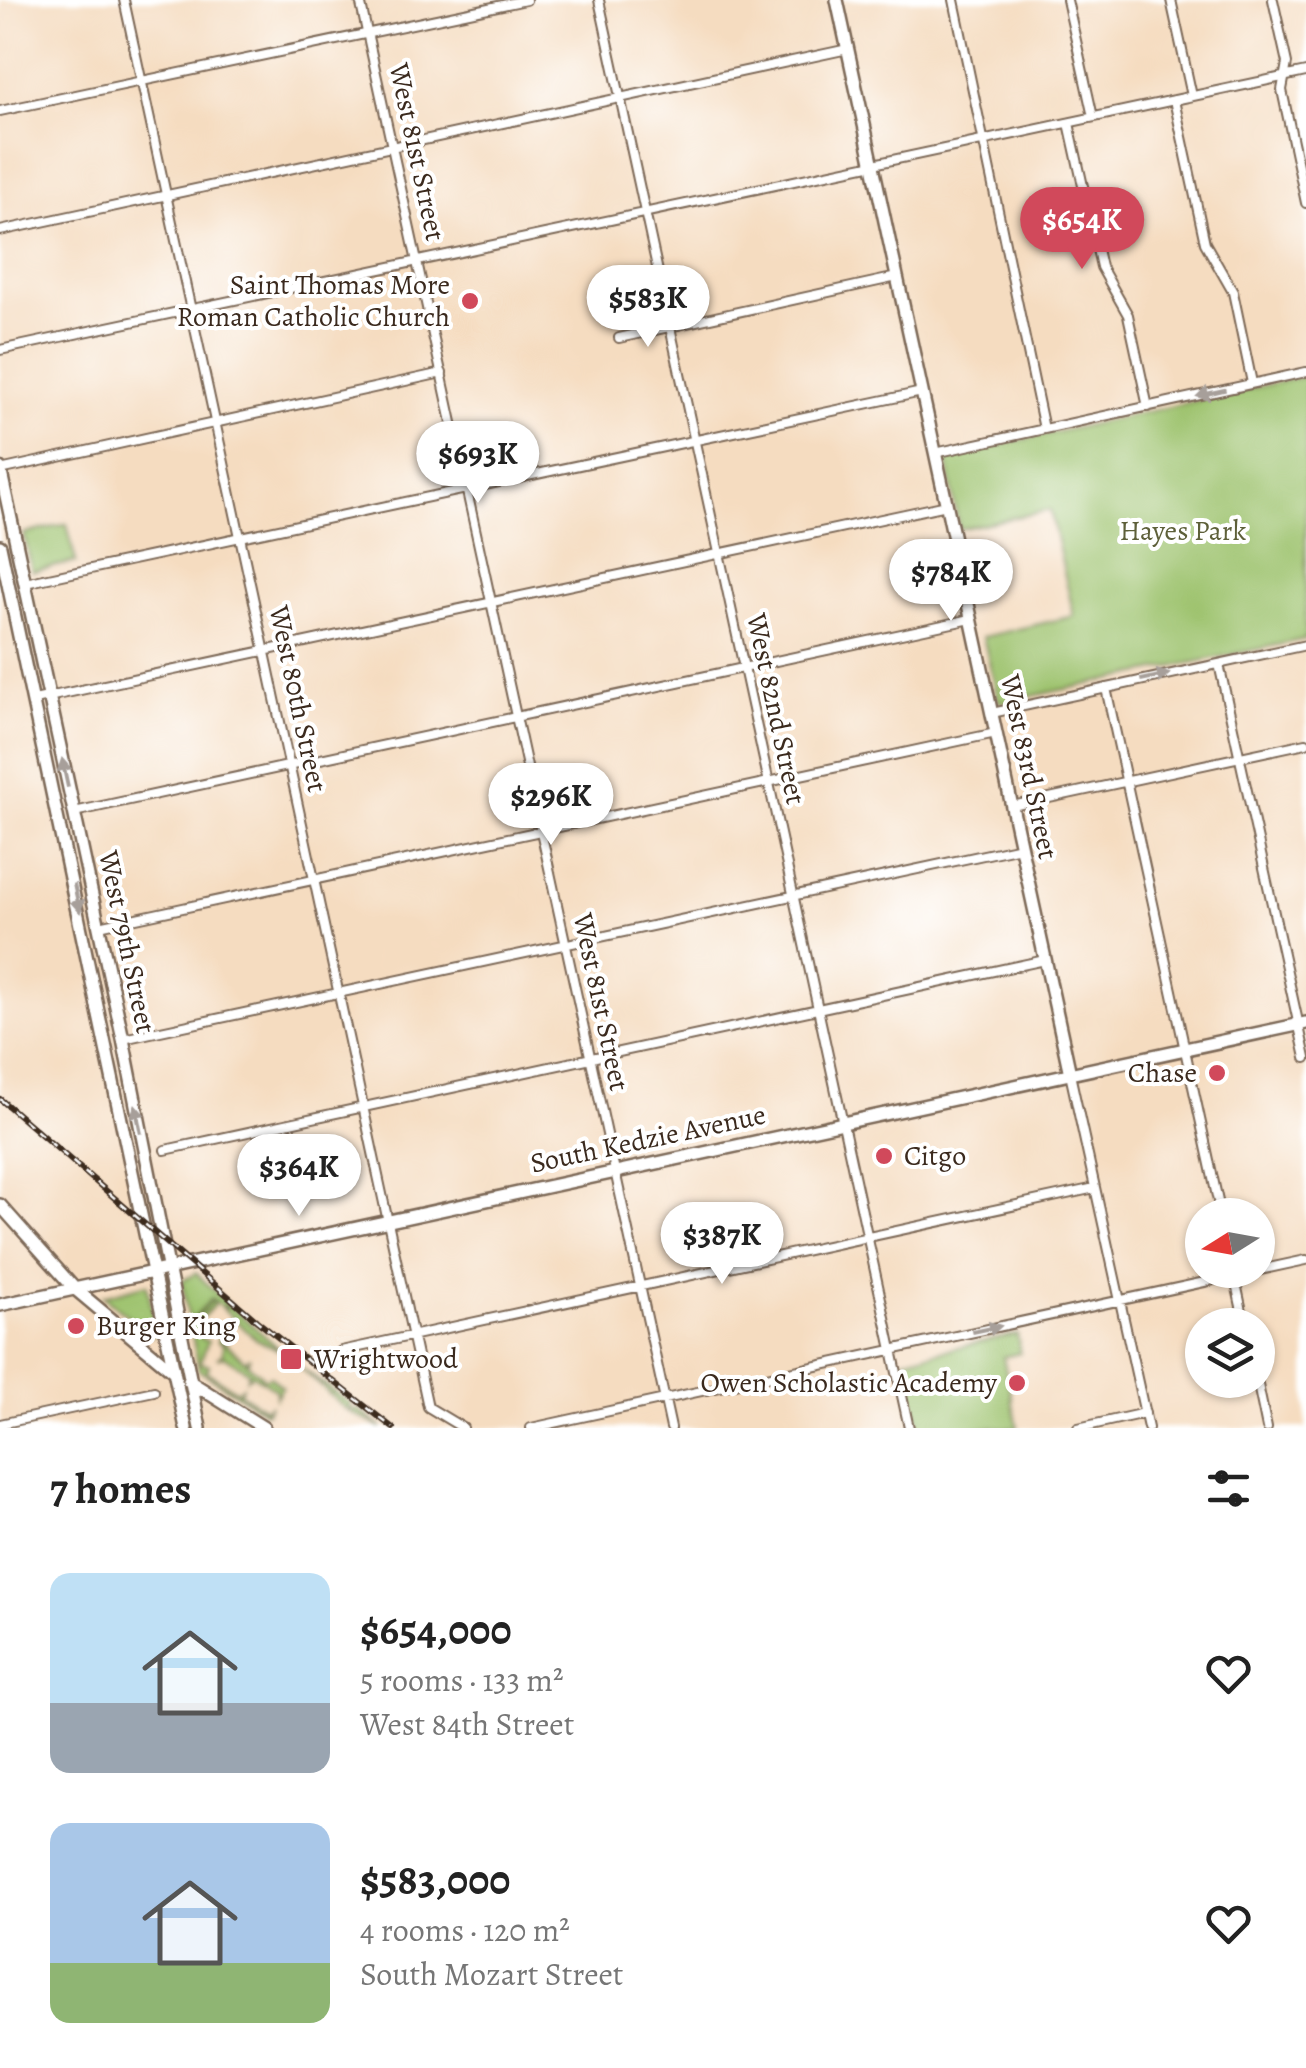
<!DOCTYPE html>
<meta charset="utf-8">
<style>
body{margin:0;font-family:Alegreya,serif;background:#f2f2f2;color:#222;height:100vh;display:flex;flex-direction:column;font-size:38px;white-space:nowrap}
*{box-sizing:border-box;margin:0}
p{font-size:32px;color:#767676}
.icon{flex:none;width:55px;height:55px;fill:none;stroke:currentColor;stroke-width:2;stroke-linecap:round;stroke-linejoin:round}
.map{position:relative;height:1428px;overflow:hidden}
.drawer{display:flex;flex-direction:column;background:#fff;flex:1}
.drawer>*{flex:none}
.needle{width:65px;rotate:259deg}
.buttons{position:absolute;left:1185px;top:1198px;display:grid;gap:20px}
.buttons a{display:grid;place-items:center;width:90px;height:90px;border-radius:50%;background:#fff;box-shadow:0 2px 8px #0004;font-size:50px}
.price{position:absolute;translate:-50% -85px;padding:0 22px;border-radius:35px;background:#fff;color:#222;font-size:32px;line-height:65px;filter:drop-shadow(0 2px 5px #0008)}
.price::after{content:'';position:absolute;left:50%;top:60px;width:30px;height:22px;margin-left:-15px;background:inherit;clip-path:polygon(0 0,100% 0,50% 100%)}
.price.selected{background:#d1495b;color:#fff}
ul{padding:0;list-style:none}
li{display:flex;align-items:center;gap:30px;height:250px;padding:0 50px}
li span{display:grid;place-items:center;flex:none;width:280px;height:200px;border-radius:20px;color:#555}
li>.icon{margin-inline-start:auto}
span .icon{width:120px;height:120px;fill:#fffc;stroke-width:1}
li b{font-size:42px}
h2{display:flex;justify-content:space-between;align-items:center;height:120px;padding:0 50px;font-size:42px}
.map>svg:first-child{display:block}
</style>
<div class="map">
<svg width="1306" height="1428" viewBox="0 0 1306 1428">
<rect width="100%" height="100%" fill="#fff"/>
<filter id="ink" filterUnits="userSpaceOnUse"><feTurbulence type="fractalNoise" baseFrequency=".01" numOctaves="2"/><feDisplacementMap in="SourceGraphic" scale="20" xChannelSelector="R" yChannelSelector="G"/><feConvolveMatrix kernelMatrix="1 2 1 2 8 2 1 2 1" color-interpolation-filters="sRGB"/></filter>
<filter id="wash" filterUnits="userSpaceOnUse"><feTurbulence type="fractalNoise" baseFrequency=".0048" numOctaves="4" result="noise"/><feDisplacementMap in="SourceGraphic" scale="40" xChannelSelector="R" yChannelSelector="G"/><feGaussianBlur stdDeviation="2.25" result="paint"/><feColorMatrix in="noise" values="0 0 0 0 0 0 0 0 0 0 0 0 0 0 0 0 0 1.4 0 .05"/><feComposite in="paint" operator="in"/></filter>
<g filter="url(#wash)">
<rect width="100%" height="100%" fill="#f5dcc0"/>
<!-- green -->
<path fill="#9ec36e" stroke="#6c7646" stroke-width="2.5" d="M1306,376v263l-307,64 -16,-66 91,-21 -24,-106 -91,19 -13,-72z
M67,524l9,38 -44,9 -8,-37z
M196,1273l31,30 -4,5 -12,-9 -22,23 -7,-41z
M147,1284l10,48 -5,4 -49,-40z
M211,1301l4,3 -16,17 2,18 7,2 -8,22 9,2 -2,7 30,19 5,-4 -2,6 25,16 5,-4 -4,8 -67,-43 -9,-45z
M229,1305l52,45v1l-25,-12 -32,-29z
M224,1334l-3,5 24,22 5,-4 -3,6 18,16 5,-3 12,11 -6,10v-7l-24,-16 -5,4 2,-6 -25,-16 -7,2 5,-3 1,-11 -5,-2v-6z
M1017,1334l3,19 -17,4 15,71h-98l-15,-69z
M299,1366l52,38 -3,5 11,1 23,18 -34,-17z"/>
</g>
<g filter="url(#ink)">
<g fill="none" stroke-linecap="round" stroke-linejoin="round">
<!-- street casing -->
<g stroke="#7c6857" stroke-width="12">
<path id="street" d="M124,0l304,1407 35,21
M360,0l311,1428
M599,0l310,1428
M954,0l90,429
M1067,0l26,117
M1171,0l21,96
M1273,0l14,63 -5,27 24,113
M1174,100l31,143 28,49 19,91
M0,111l526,-111
M1069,123l32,144 27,48 20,92
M0,231l848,-182
M619,338l278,-61
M0,350l1306,-278
M935,453l371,-81
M0,470l442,-97
M25,583l897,-191
M1219,664l87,394
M1106,688l115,527
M34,700l913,-195
M992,713l314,-68
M1012,806l294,-63
M74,812l897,-193
M99,926l897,-193
M123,1039l898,-192
M1070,1074l78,354
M165,1150l880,-190
M1234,1274l11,51
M341,1351l754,-163
M1257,1380l10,48
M0,1424l154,-33
M531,1428l775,-168
M1078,1428l67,-15"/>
</g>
<!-- secondary casing -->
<g stroke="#7c6857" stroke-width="16">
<path id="secondary" d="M837,0l233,1074
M0,468l123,571 77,389
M0,546l186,882
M0,1205l74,83 99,83
M0,1305l1306,-282
M189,1381l75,47"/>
</g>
<!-- street -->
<use href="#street" stroke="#fff" stroke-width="8"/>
<!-- secondary -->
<use href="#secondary" stroke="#fff" stroke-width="11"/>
<!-- rail casing -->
<g stroke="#3b2a1e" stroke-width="6">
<path id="rail" d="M0,1099l257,222 136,107"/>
</g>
<!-- rail -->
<use href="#rail" stroke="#fff" stroke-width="2.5" stroke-dasharray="8" stroke-linecap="butt"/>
</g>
<!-- one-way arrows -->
<defs><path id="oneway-solid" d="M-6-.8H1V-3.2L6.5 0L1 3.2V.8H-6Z" transform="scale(2.5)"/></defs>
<g fill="#a79f9a">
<use href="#oneway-solid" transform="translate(1211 393) rotate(167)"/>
<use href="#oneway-solid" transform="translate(1155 677) rotate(-12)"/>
<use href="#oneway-solid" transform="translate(65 773) rotate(-102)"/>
<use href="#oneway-solid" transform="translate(77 898) rotate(78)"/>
<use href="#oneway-solid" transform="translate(138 1119) rotate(-101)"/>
<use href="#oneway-solid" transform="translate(987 1329) rotate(-12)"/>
</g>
</g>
<!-- markers -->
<g fill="#d1495b" stroke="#fff" stroke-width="4">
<circle cx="470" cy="301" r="10"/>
<circle cx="1217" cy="1073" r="10"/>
<circle cx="884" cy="1156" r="10"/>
<circle cx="76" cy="1326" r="10"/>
<rect x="279" y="1347" width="24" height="24" rx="5"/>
<circle cx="1017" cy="1383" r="10"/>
</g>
<g text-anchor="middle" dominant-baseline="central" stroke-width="8" stroke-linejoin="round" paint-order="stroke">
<!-- street labels -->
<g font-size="28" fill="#3b2a1e" stroke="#fff">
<text transform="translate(417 152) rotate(78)">West 81st Street</text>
<text transform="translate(298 699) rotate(78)">West 80th Street</text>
<text transform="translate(776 709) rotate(78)">West 82nd Street</text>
<text transform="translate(1029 767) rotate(78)">West 83rd Street</text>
<text transform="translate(127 942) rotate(78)">West 79th Street</text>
<text transform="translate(601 1002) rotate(78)">West 81st Street</text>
<text transform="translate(648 1139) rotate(-12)">South Kedzie Avenue</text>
</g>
<!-- poi labels -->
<g font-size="28" fill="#3b2a1e" stroke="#fff" text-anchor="end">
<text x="450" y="285">Saint Thomas More<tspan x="450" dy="32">Roman Catholic Church</tspan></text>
<text x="1197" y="1073">Chase</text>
<text x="904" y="1156" text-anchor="start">Citgo</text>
<text x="96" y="1326" text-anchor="start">Burger King</text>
<text x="314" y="1359" text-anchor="start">Wrightwood</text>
<text x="997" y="1383">Owen Scholastic Academy</text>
</g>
<!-- park labels -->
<g font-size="28" fill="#5e603a" stroke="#fff">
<text x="1183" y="531">Hayes Park</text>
</g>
</g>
</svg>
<div class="buttons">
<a><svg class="needle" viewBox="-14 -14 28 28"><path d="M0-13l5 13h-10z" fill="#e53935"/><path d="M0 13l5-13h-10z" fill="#767676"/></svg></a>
<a><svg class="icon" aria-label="layers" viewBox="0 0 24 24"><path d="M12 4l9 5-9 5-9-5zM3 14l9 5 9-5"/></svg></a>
</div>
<b class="price selected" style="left:1082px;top:272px">$654K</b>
<b class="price" style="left:648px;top:350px">$583K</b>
<b class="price" style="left:478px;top:506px">$693K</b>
<b class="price" style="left:951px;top:624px">$784K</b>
<b class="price" style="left:551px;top:848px">$296K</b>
<b class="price" style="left:299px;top:1219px">$364K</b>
<b class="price" style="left:722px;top:1287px">$387K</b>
</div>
<section class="drawer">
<h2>7 homes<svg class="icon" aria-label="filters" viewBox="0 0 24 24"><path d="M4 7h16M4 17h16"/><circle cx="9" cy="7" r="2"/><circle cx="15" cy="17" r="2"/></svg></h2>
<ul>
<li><span style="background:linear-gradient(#bfe0f5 65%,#9aa5b1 0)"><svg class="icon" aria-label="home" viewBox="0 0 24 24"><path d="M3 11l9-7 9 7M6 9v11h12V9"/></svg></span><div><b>$654,000</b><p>5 rooms · 133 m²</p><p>West 84th Street</p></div><svg class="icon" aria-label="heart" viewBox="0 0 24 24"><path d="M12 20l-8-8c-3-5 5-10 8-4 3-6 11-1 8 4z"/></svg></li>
<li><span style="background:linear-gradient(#a9c7e8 70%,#8fb573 0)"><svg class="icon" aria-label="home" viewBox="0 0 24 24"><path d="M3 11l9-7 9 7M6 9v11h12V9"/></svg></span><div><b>$583,000</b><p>4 rooms · 120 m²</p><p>South Mozart Street</p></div><svg class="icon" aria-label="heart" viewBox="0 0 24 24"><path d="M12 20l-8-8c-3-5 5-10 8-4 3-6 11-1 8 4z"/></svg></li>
</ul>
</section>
